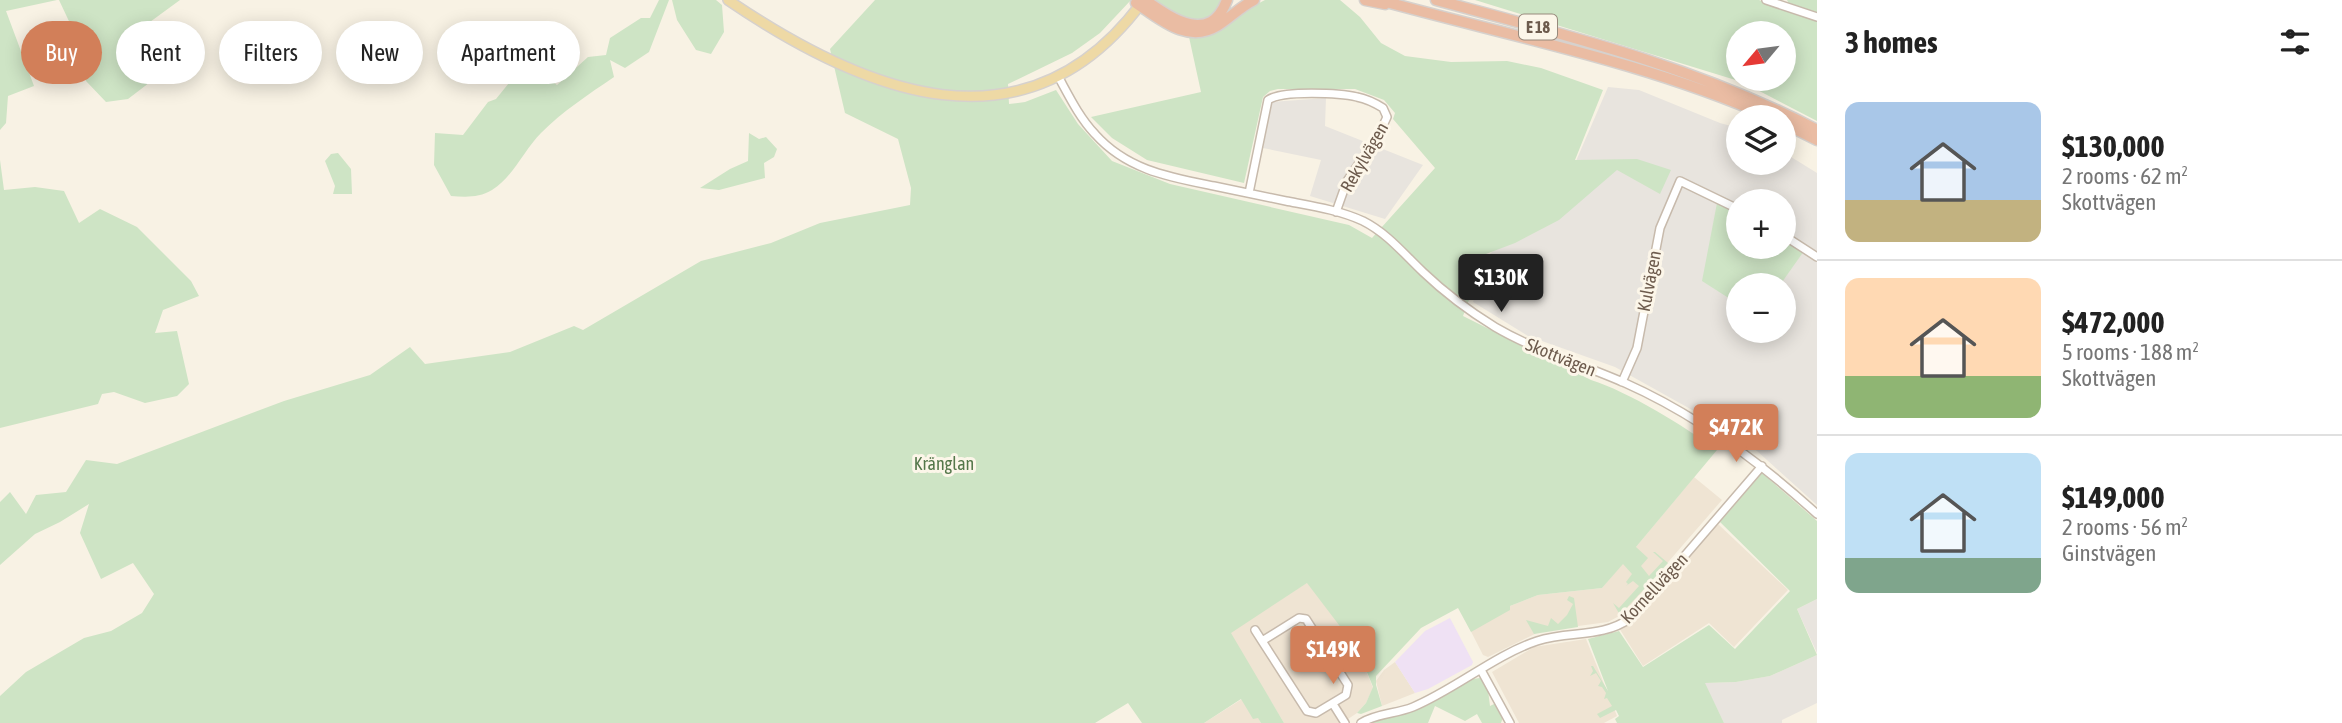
<!DOCTYPE html>
<meta charset="utf-8">
<style>
body{margin:0;font-family:"Asap Condensed",sans-serif;background:#f2f2f2;color:#222;height:100vh;display:flex;flex-direction:column;font-size:26px;white-space:nowrap}
*{box-sizing:border-box;margin:0}
p{font-size:23px;color:#767676}
.icon{flex:none;width:38px;height:38px;fill:none;stroke:currentColor;stroke-width:2;stroke-linecap:round;stroke-linejoin:round}
.map{position:relative;flex:1;overflow:hidden}
.details{display:flex;flex-direction:column;background:#fff;width:525px}
.details>*{flex:none}
.top-card{position:absolute;left:21px;top:21px;width:665px;height:63px;display:flex;gap:14px}
.needle{width:46px;rotate:241deg}
.fabs{position:absolute;left:1726px;top:21px;display:grid;gap:14px}
.fabs a{display:grid;place-items:center;width:70px;height:70px;border-radius:50%;background:#fff;box-shadow:0 4px 18px #0003;font-size:35px}
.price{position:absolute;translate:-50% -60px;padding:0 16px;border-radius:7px;background:#d27f59;color:#fff;font-size:23px;line-height:46px;filter:drop-shadow(0 2px 4px #0008)}
.price::after{content:'';position:absolute;left:50%;top:42px;width:21px;height:16px;margin-left:-10px;background:inherit;clip-path:polygon(0 0,100% 0,50% 100%)}
.price.selected{background:#222;color:#fff}
ul{padding:0;list-style:none}
li{display:flex;align-items:center;gap:21px;height:175px;padding:0 28px}
li+li{border-top:2px solid #e0e0e0}
li span{display:grid;place-items:center;flex:none;width:196px;height:140px;border-radius:14px;color:#555}
li>.icon{margin-inline-start:auto}
span .icon{width:84px;height:84px;fill:#fffc;stroke-width:1}
li b{font-size:30px}
h2{display:flex;justify-content:space-between;align-items:center;height:84px;padding:0 28px;font-size:30px}
.chip{padding:0 24px;border-radius:32px;background:#fff;box-shadow:0 4px 18px #0003;font-size:24px;line-height:63px}
.chip.selected{background:#d27f59;color:#fff}
main{display:flex;flex:1;min-height:0}
.map>svg:first-child{display:block}
</style>
<main>
<div class="map">
<svg width="1817" height="723" viewBox="0 0 1817 723">
<rect width="100%" height="100%" fill="#f8f2e4"/>
<!-- residential -->
<path fill="#efe4d3" d="M1694,477l28,23 -99,114 -15,8 -67,9 -53,26 -5,-2 -24,-47 51,-2 28,-11 64,-7z
M1718,524l70,66 -54,57 -25,-24 -66,43 -24,-38 12,-8z
M1308,582l50,68 15,38 -7,15 -9,10 -15,10h-58l-55,-90z
M1586,639l31,77 -13,7h-85l-27,-51 42,-25z
M1395,662l20,31 -33,13 -6,-25 8,-11z
M1242,699l11,19 5,-1 3,6h-57z"/>
<!-- industrial -->
<path fill="#e8e4de" fill-rule="evenodd" d="M1608,87l31,3 81,33 18,5v35h45v-11l34,21v332l-60,-54 -45,-30 -97,-54 -87,-31 -55,-34 16,-47 84,-87zM1738,201h45v46h-45zM1738,285h45v46h-45z
M1326,98l-1,28 98,39 -38,54 -75,-23 11,-36 -58,-12 8,-46z
M1817,599v54l-20,-44z
M1817,655v48l-35,17v3h-58l-20,-40 32,-1 34,-6z"/>
<!-- education -->
<path fill="#efe1f4" d="M1450,618l23,44 -1,3 -44,24 -13,4 -20,-31 30,-31z"/>
<!-- green -->
<path fill="#cee4c5" fill-rule="evenodd" d="M0,0h57l-51,11 28,75 -26,10 -2,27 -6,7z
M59,0h121l-41,30 23,43 -34,26 -22,3 -20,-21 -8,-18 -3,-29z
M659,0h10l-20,52 -24,16 -15,-8 4,17c-25,17 -51,34 -73,56 -17,17 -28,44 -49,57 -13,8 -27,7 -41,6l-17,-31 1,-32 28,2 25,-33 8,-3 21,-26 -20,-8 3,-4 14,-1 9,10 12,-2 22,17 31,-28 18,-2 4,-17 31,-20h9z
M672,0h44l6,5 2,27 -13,22 -15,-4 -19,-30z
M875,0h256l-31,33 -28,20 -64,31 1,20 16,-2 31,-12 22,34 34,37 58,23 179,41 23,13 63,-70 -42,-49 2,-6 -11,-13 -29,-11h-77l-8,2 -7,6 -19,86 -97,-23 -35,-22 -21,-21 110,-25 -12,-55 23,-4 28,-20 25,-13h75l20,17 21,26 24,13 46,6 56,-1 34,7 62,22 -28,70 62,-1 34,11 -11,24 -43,-24 -58,50 -44,23 -29,11 -23,62 128,64c38,12 93,46 126,70l-81,97 12,11 -7,8 8,10 14,-15 -10,-9h2l13,11 -48,52 -7,-12 6,5 20,-22 -6,-5 -7,5 2,-2 -2,-2 6,-8 -9,-10 -21,24 -64,7 -28,11v4l-39,22 -13,-24 -37,20 -45,48v9l6,21 -21,8 -4,-1 9,-10 7,-16 -15,-37 -51,-67 -76,50 53,90h-23l-3,-5 -5,1 -12,-20 -37,24h-62l-14,-20 -33,20h-1095v-27l26,-24 58,-34 27,-7 31,-18 12,-19 -21,-31 -32,16 -21,-46 9,-29 -29,18 -25,12 -35,31v-63l10,-10 16,22 10,-19 30,-3 20,-32 31,4 167,-63 86,-26 40,-28 15,17 85,-12 64,-26 9,4 118,-69 70,-18 49,-20 90,-18 1,-17 -13,-49 -53,-26 -15,-64z
M1153,0h71c-20,39 -44,17 -71,0z
M1475,0h284l22,9 7,-7 -1,-2h30v121l-75,-39zM1738,33h45v46h-45z
M749,133l10,6 7,-2 11,12 -3,8 -10,6 1,15 -46,12 -19,-2 30,-19 18,-8z
M338,153l13,16 1,25h-19l2,-8 -10,-25 6,-7z
M0,160l4,30 31,-3 29,4 15,32 21,-14 37,18 54,54 8,15 -36,14 -8,23 22,-2 12,53 -12,12 -32,7 -31,-11 -12,2 -4,10 -98,24z
M1717,203l21,11v33h45v-8l21,12 -24,34h-42v19l-36,-23z
M1762,473l55,48v78l-20,10 20,46 -47,21 -34,6 -31,1 19,40h-107l-2,-4 4,-3 -3,-6 -16,8 -3,-4 15,-8 -5,-8 -3,1 2,-6 -4,-6 -4,-1 3,-5 -5,-8 -6,3 3,-5 -2,-5h2l15,25 -20,-52 31,-8 24,36 66,-42 26,24 55,-58 -70,-69z
M1569,596l5,2 4,29 -44,7 -8,-14 22,6 3,-8 7,6 9,-9 6,-11 -6,-4z
M1480,678l8,12 2,16 6,-3 7,14 -2,6h-19l-5,-9 -12,7 -30,-15 -7,17h-59l56,-19 48,-25z"/>
<g fill="none" stroke-linecap="round" stroke-linejoin="round">
<!-- minor casing -->
<g stroke="#c7baac" stroke-width="10">
<path id="minor" d="M1766,0l51,17
M1058,76c11,20 21,41 37,58 32,36 74,43 119,52 24,5 48,10 72,15 26,5 53,9 77,20 24,12 41,33 60,51 22,21 46,39 72,55 41,24 87,37 130,56 72,32 134,78 192,131
M1249,193l19,-93c14,-10 73,-7 89,-3 10,2 18,6 26,11l4,9 -7,15 -33,49 -11,31
M1783,235l34,22
M1622,382l15,-34 23,-120 20,-47 58,28
M1255,630l7,11 45,70 9,2 30,-18 2,-10 -42,-66 -7,-1 -37,23
M1481,670l29,53
M1333,704l12,19
M1361,723c16,-10 35,-9 52,-16 41,-17 82,-52 124,-66 34,-11 63,-2 94,-23l131,-152"/>
</g>
<!-- major casing -->
<g stroke="#d6d1cd" stroke-width="12">
<path id="major" d="M728,0c135,92 298,160 415,1"/>
</g>
<!-- highway casing -->
<g stroke="#d6d1cd" stroke-width="13">
<path id="highway" d="M1145,0c26,18 65,46 82,0
M1365,0l20,4
M1379,0c131,36 266,62 391,117
M1436,0c130,35 261,67 381,130
M1136,3c24,16 51,41 81,23 13,-8 23,-19 37,-26
M1783,123l34,17"/>
</g>
<!-- minor -->
<use href="#minor" stroke="#fff" stroke-width="7"/>
<!-- major -->
<use href="#major" stroke="#eed9a5" stroke-width="9"/>
<!-- highway -->
<use href="#highway" stroke="#eabca3" stroke-width="10"/>
</g>
<g text-anchor="middle" dominant-baseline="central" stroke-width="6" stroke-linejoin="round" paint-order="stroke">
<!-- shield labels -->
<rect fill="#fcf6e9" stroke="#988a7c" stroke-width="2" x="1519" y="14.5" width="38" height="25" rx="5"/>
<g font-size="16" font-weight="bold" fill="#6d5b4d">
<text x="1538" y="27">E 18</text>
</g>
<!-- street labels -->
<g font-size="18" fill="#6d5b4d" stroke="#fcf6e9">
<text transform="translate(1364 157) rotate(-60)">Rekylvägen</text>
<text transform="translate(1649 281) rotate(-79)">Kulvägen</text>
<text transform="translate(1561 357) rotate(22)">Skottvägen</text>
<text transform="translate(1654 588) rotate(-47)">Kornellvägen</text>
</g>
<!-- park labels -->
<g font-size="18" fill="#54774a" stroke="#fcf6e9">
<text x="944" y="463">Kränglan</text>
</g>
</g>
</svg>
<div class="fabs">
<a><svg class="needle" viewBox="-14 -14 28 28"><path d="M0-13l5 13h-10z" fill="#e53935"/><path d="M0 13l5-13h-10z" fill="#767676"/></svg></a>
<a><svg class="icon" aria-label="layers" viewBox="0 0 24 24"><path d="M12 4l9 5-9 5-9-5zM3 14l9 5 9-5"/></svg></a>
<a>+</a>
<a>−</a>
</div>
<b class="price selected" style="left:1501px;top:314px">$130K</b>
<b class="price" style="left:1736px;top:464px">$472K</b>
<b class="price" style="left:1333px;top:686px">$149K</b>
<div class="top-card">
<a class="chip selected">Buy</a>
<a class="chip">Rent</a>
<a class="chip">Filters</a>
<a class="chip">New</a>
<a class="chip">Apartment</a>
</div>
</div>
<section class="details">
<h2>3 homes<svg class="icon" aria-label="filters" viewBox="0 0 24 24"><path d="M4 7h16M4 17h16"/><circle cx="9" cy="7" r="2"/><circle cx="15" cy="17" r="2"/></svg></h2>
<ul>
<li><span style="background:linear-gradient(#a9c7e8 70%,#c2b280 0)"><svg class="icon" aria-label="home" viewBox="0 0 24 24"><path d="M3 11l9-7 9 7M6 9v11h12V9"/></svg></span><div><b>$130,000</b><p>2 rooms · 62 m²</p><p>Skottvägen</p></div></li>
<li><span style="background:linear-gradient(#ffd9b3 70%,#8fb573 0)"><svg class="icon" aria-label="home" viewBox="0 0 24 24"><path d="M3 11l9-7 9 7M6 9v11h12V9"/></svg></span><div><b>$472,000</b><p>5 rooms · 188 m²</p><p>Skottvägen</p></div></li>
<li><span style="background:linear-gradient(#bfe0f5 75%,#7fa58c 0)"><svg class="icon" aria-label="home" viewBox="0 0 24 24"><path d="M3 11l9-7 9 7M6 9v11h12V9"/></svg></span><div><b>$149,000</b><p>2 rooms · 56 m²</p><p>Ginstvägen</p></div></li>
</ul>
</section>
</main>
